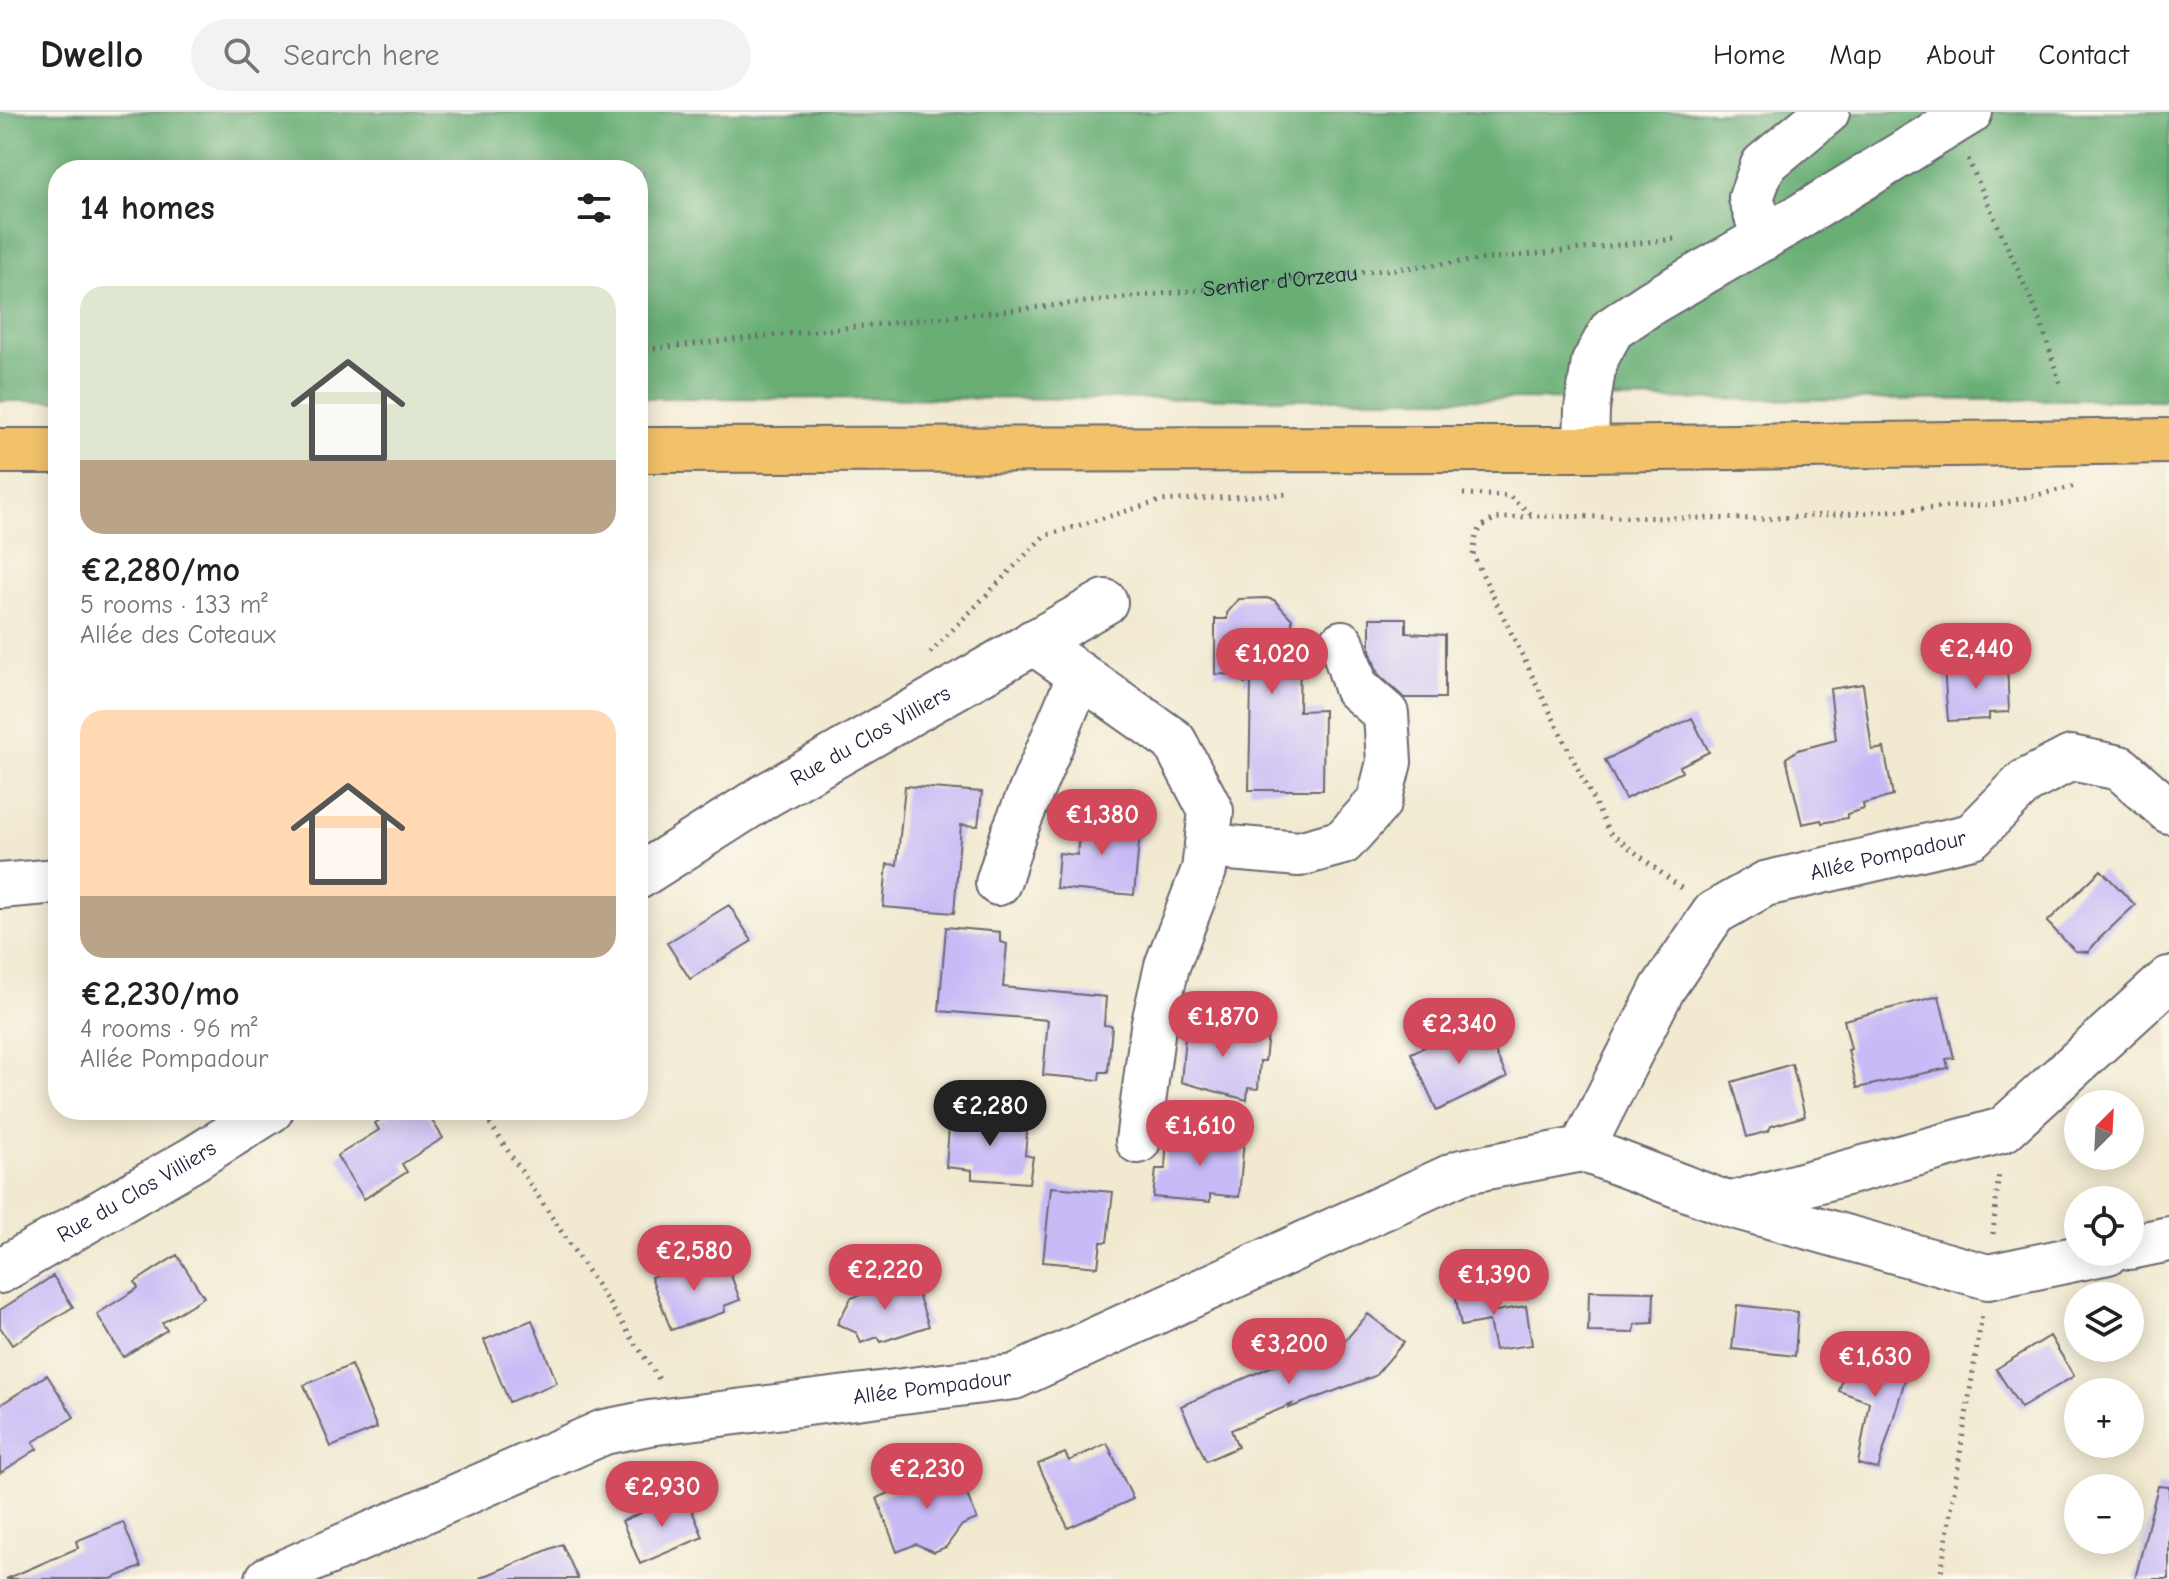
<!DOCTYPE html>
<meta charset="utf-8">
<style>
body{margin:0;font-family:"Comic Neue",sans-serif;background:#f2f2f2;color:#222;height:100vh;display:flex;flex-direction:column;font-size:30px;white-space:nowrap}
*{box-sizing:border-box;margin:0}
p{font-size:26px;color:#767676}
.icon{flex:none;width:44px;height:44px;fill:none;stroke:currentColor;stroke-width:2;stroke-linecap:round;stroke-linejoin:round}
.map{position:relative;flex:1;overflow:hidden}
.details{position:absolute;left:48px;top:48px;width:600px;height:960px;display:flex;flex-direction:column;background:#fff;border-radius:32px;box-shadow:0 4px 20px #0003}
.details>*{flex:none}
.needle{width:52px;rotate:24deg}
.buttons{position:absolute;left:2064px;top:978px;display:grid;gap:16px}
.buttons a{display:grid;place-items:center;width:80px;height:80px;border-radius:50%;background:#fff;box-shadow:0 4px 20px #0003;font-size:40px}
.price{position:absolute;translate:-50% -68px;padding:0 18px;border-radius:28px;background:#d1495b;color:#fff;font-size:26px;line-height:52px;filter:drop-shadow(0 2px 4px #0008)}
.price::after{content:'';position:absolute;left:50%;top:48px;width:24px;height:18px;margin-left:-12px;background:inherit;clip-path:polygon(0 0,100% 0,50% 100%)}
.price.active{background:#222;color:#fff}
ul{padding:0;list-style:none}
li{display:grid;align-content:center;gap:16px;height:424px;padding:0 32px}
li span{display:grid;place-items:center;height:248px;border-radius:24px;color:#555}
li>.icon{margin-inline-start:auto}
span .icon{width:144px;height:144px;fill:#fffc;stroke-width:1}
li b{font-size:34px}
h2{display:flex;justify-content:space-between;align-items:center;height:96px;padding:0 32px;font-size:34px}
header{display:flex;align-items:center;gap:48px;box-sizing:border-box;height:112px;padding:0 40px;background:#fff;border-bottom:2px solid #e0e0e0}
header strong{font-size:38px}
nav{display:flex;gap:44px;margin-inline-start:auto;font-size:28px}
.search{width:560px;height:72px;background:#f2f2f2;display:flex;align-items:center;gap:20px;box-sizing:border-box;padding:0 28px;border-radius:44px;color:#767676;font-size:30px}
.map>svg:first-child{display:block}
</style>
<header>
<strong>Dwello</strong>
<div class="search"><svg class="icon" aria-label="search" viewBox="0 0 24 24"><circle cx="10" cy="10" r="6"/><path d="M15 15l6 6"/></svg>Search here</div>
<nav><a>Home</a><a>Map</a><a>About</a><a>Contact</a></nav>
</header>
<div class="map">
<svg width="2169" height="1467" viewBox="0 0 2169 1467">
<rect width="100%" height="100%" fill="#fbf7ec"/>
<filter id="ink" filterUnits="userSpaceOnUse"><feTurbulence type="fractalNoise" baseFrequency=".0125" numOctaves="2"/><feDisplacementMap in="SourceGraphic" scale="16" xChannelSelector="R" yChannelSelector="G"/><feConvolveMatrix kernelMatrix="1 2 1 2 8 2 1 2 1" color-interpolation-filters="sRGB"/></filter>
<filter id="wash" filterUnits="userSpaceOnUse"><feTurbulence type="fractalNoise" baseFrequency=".006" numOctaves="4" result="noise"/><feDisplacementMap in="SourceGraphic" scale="32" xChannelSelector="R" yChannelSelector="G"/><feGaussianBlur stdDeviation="1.8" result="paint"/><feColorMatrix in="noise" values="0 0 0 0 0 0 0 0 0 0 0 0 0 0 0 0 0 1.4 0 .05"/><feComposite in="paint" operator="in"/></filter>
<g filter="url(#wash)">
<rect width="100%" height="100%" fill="#f1e9d0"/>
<!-- forest -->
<path fill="#67ae74" stroke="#446858" stroke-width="2" d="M0,0h2169v288l-1531,-2v-228h-580v231h-58z"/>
<g id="blocks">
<!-- building -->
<path fill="#c7baf6" d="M1266,486l8,2 18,19v35l8,1 -1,56 25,-1 -1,80h-74l2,-107h-7v-8l-29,-1v-55h12v-6l12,-14z
M1370,506h36v15l39,2v63h-41l-26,-24 -8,-24z
M2007,551l2,49 -20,1v6l-41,2 -4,-53z
M1863,572l9,66 12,-2 9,48 -30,8 1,5 -17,5v4l-25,5 -1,-3 -19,4 -16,-66 12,-8 38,-10 -6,-51z
M1692,606l17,34 -29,14 2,6 -57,27 -20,-39z
M905,674l77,6 -4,34 -17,-1 -7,88 -71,-6 4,-43 10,1z
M1081,703l60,6 -7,74 -78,-7 3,-35 18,2z
M2101,758l34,35 -36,34 -11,13 -13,-1 -28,-29z
M729,793l23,36 -62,38 -23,-36z
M946,815l54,5v10l7,2 -4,43 103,10 -2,28 8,1 -4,46h-8l-1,8 -56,-5 5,-55 -109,-9z
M1939,884l15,62 -8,1 2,9 -91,20 -9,-38 3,-1 -7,-29z
M1481,910l26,55 -70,34 -26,-58z
M1186,913l82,8 -3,28h-5l-2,28 -10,-1 -1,12 -66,-18z
M1792,952l13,52 -34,10 -2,5 -22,6 -15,-55z
M396,998h29l18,28 -41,26 5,8 -43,27 -27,-43 42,-26 -4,-7z
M950,1002l78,6 -3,35 8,2 -4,26 -57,-4v-9l-26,-3z
M1167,1022l77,6 -5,57 -29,-3v8l-57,-5 3,-28h9z
M1051,1075l62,5 -6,50h-6l-3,25 -55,-5z
M177,1143l27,42 -42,26 5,7 -44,27 -26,-43 41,-26 -3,-6z
M704,1145l7,19 18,-6 11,30 -16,6 1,6 -54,18 -20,-53z
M53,1164l20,31 -61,38 -12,-18v-17z
M912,1165l17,49 -48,16 -3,-5 -17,6 -4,-10 -20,-9 14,-26z
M1490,1171l6,28 30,-5 6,39 -37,5 -6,-29 -28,5 -7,-37z
M1589,1179l65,1 -1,31 -18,1 -1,9 -46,-1z
M1737,1193l61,7 -3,44 -63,-7z
M1368,1202l36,28 -29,34 -86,32 3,-4 -61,26 7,17 -32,14 -25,-55 140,-61 9,13z
M532,1208l25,63 -48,19 -25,-62z
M2050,1224l24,40 -53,32 -25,-39z
M1852,1237l57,18 -31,102 -20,-5 11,-62 -30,-11z
M351,1253l26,63 -46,19 -27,-62z
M47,1263l27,42 -41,25 4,7 -37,24v-68z
M1107,1331l26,56 -65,29 -30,-64 27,-11 4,8z
M955,1353l22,54 -15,6 -16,22 -12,5 -18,-8 -19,8 -20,-54 24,-10 -1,-4 26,-10 2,2z
M2158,1374l11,1v92h-34z
M685,1382l18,43 -63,27 -18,-43z
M123,1410l18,45 -30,12h-105l72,-31 -2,-7z
M562,1432l16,35h-98v-1z"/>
</g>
</g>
<g filter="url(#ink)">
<use href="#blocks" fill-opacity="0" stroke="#6a686f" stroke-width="2"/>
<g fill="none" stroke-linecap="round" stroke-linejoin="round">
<!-- minor casing -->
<g stroke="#6a686f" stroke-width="48">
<g id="minor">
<path d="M1764,126l-13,-40 12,-33 64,-53"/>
<path d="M1586,337l1,-40 7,-47 18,-33 40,-27 149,-86 169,-104"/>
<path d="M1033,530l141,99 37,70 -7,59 -37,96 -14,61 -15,114"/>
<path d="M1207,734l92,8 44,-12 36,-40 10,-40 -3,-48 -30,-26 -14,-45"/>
<path id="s2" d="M638,765l127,-81 340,-194"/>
<path d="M998,771l16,-51 66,-157"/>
<path d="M0,774l58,-5"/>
<path id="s3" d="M1582,1037l81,-161 51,-75 51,-29 207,-48 53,-54 46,-24 49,10 49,43"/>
<path d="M1732,1092l271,-74 166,-151"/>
<path d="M2130,1135l39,-8"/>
<path id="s4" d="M0,1159l195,-113 76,-48"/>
<path id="s5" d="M268,1467l336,-147 45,-9 365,-46 447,-205 121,-23 148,56 258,72 120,-25"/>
</g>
</g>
<!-- major casing -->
<g stroke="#6a686f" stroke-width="48">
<path id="major" d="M638,338l948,-1 583,-8
M0,339h58"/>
</g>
<!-- path -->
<g stroke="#6a686f" stroke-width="5" stroke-dasharray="2 6" stroke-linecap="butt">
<path d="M1968,47l73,163 20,65"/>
<path id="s1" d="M638,238l1037,-111"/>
<path d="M1463,382l46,2 24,20"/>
<path d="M930,541l114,-117 116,-35 129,-7"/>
<path d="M1681,776l-72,-56 -136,-277 3,-18 5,-10 13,-8 39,-3 229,3 236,-15 78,-18"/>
<path d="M481,998l178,269"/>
<path d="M1993,1122l6,-62"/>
<path d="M1940,1467l42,-264"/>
</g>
<!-- minor -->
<use href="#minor" stroke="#fff" stroke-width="44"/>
<!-- major -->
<use href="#major" stroke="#f2c26a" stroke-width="44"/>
</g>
</g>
<g text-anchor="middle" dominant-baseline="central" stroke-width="8" stroke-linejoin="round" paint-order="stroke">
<!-- street labels -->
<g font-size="22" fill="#22223b" stroke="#fbf7ec">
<text stroke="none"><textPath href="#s1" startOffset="646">Sentier d'Orzeau</textPath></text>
<text stroke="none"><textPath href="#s2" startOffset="272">Rue du Clos Villiers</textPath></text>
<text stroke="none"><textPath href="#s3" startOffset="456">Allée Pompadour</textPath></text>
<text stroke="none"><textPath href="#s4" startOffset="158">Rue du Clos Villiers</textPath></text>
<text stroke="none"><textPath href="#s5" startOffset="698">Allée Pompadour</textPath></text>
</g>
</g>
</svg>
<div class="buttons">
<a><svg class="needle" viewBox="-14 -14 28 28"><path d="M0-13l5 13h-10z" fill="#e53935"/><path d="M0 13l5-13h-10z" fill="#767676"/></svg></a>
<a><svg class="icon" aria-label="locate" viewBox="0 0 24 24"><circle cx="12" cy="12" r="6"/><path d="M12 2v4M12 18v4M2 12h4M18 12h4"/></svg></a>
<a><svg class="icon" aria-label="layers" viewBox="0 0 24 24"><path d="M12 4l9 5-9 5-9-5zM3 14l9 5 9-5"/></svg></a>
<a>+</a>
<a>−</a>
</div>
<b class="price" style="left:1976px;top:579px">€2,440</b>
<b class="price" style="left:1272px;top:584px">€1,020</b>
<b class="price" style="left:1102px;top:745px">€1,380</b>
<b class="price" style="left:1223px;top:947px">€1,870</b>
<b class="price" style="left:1459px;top:954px">€2,340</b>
<b class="price active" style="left:990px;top:1036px">€2,280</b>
<b class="price" style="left:1200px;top:1056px">€1,610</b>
<b class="price" style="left:694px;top:1181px">€2,580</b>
<b class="price" style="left:885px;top:1200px">€2,220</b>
<b class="price" style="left:1494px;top:1205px">€1,390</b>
<b class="price" style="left:1289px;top:1274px">€3,200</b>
<b class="price" style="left:1875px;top:1287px">€1,630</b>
<b class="price" style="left:927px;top:1399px">€2,230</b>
<b class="price" style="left:662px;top:1417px">€2,930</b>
<section class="details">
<h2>14 homes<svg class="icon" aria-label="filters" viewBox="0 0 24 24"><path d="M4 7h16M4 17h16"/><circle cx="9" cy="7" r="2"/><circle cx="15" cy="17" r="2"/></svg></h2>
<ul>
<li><span style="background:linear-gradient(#dfe7d0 70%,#b9a48a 0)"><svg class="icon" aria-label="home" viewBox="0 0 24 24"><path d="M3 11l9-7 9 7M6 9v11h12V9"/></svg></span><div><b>€2,280/mo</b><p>5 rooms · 133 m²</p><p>Allée des Coteaux</p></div></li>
<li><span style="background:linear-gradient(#ffd9b3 75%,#b9a48a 0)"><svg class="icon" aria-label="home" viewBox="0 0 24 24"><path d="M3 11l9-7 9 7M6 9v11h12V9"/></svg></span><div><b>€2,230/mo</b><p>4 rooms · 96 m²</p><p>Allée Pompadour</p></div></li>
</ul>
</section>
</div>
